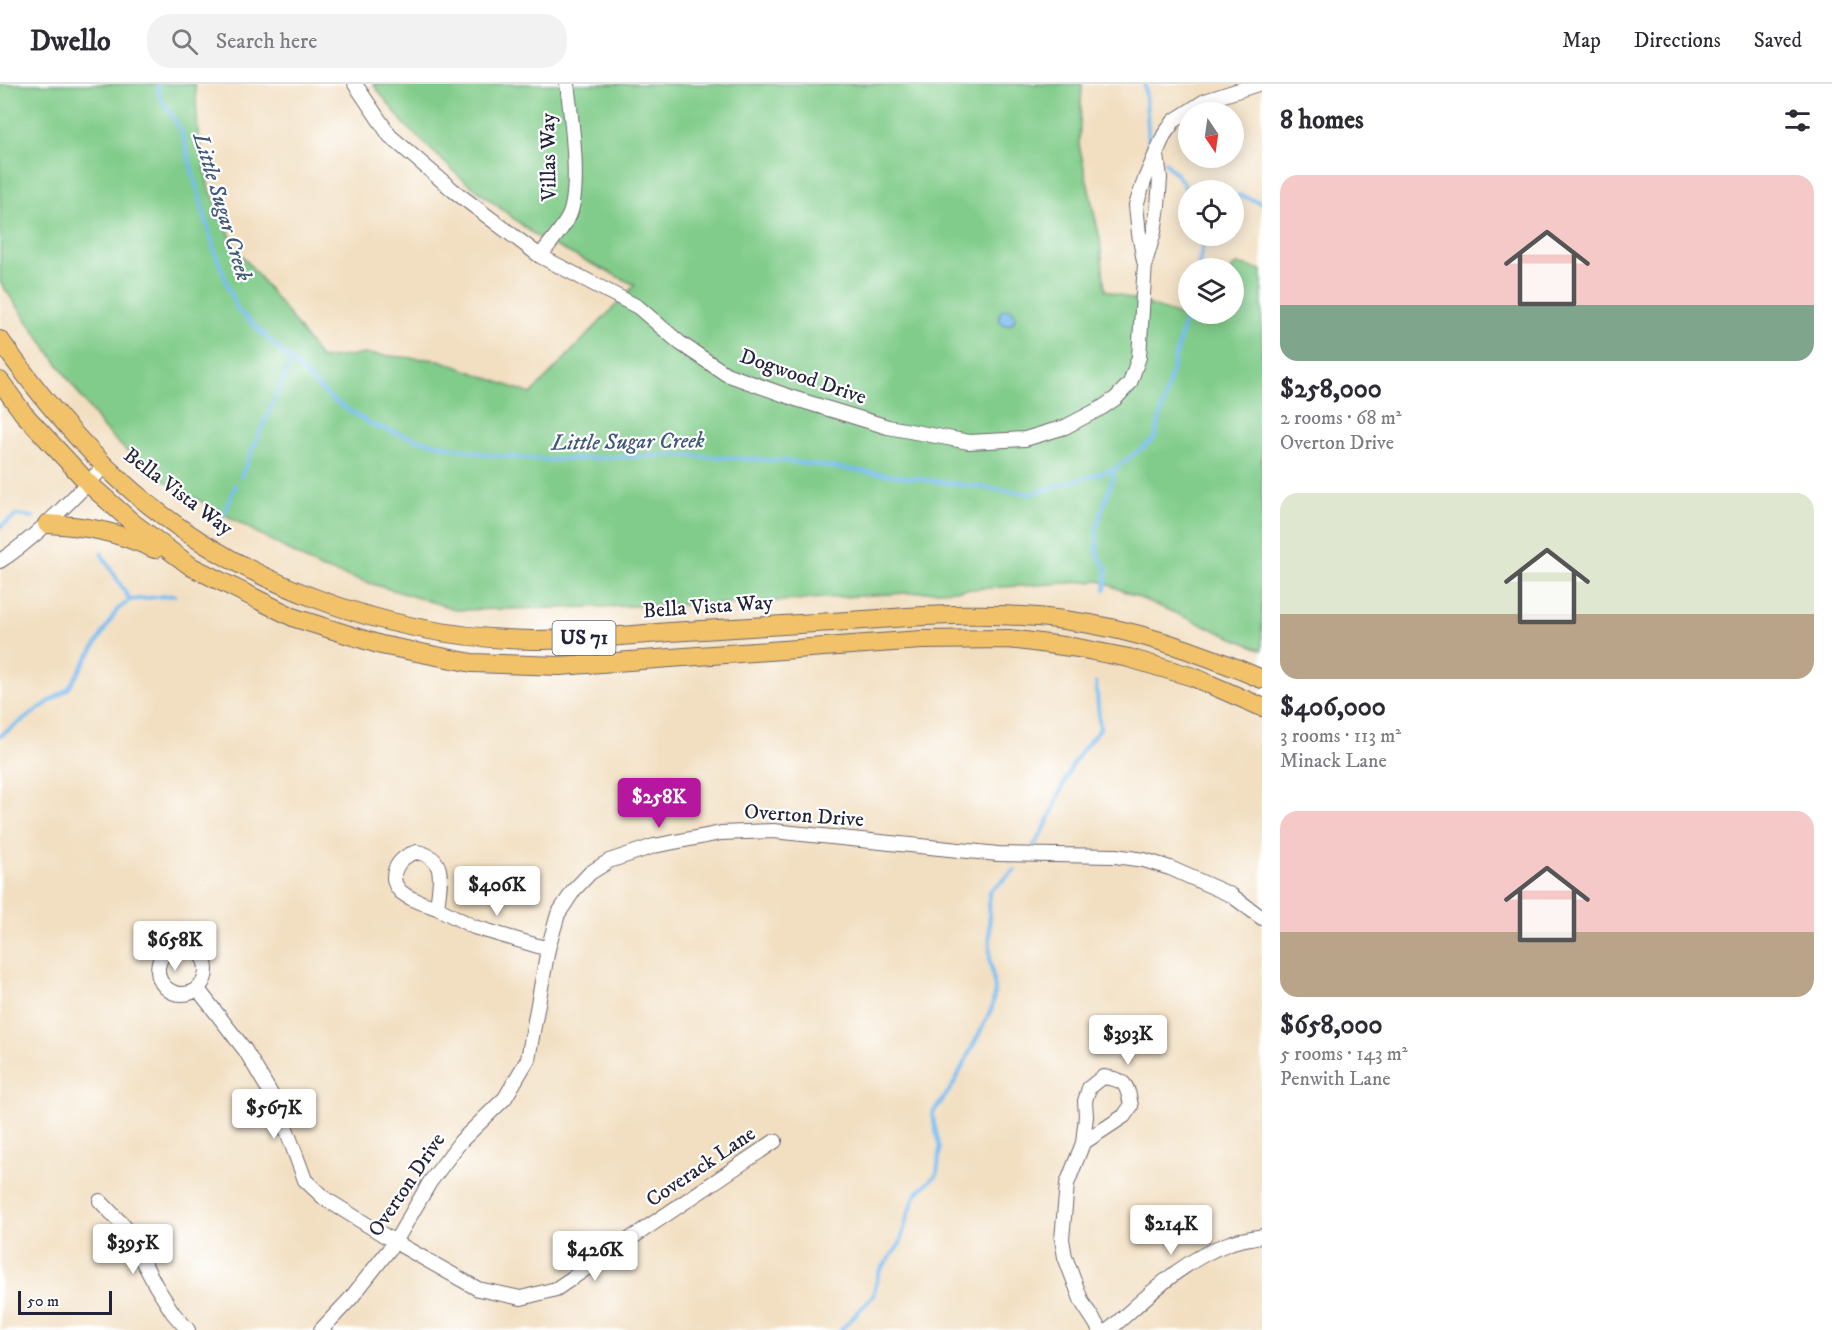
<!DOCTYPE html>
<meta charset="utf-8">
<style>
body{margin:0;font-family:"IM FELL DW Pica",serif;background:#f2f2f3;color:#2b2b33;height:100vh;display:flex;flex-direction:column;font-size:22px;white-space:nowrap}
*{box-sizing:border-box;margin:0}
p{font-size:20px;color:#7c7c81}
.icon{flex:none;width:33px;height:33px;fill:none;stroke:currentColor;stroke-width:2;stroke-linecap:round;stroke-linejoin:round}
.map{position:relative;flex:1;overflow:hidden}
.side{display:flex;flex-direction:column;background:#fff;width:570px}
.side>*{flex:none}
.needle{width:39px;rotate:167deg}
.tools{position:absolute;left:1178px;top:18px;display:grid;gap:12px}
.tools a{display:grid;place-items:center;width:66px;height:66px;border-radius:50%;background:#fff;box-shadow:0 3px 15px #0003;font-size:30px}
.scale{position:absolute;left:18px;bottom:15px;width:94px;box-sizing:border-box;padding-left:6px;border:3px solid #22223b;border-top:0;font-size:16px;line-height:21px;white-space:nowrap;color:#22223b;-webkit-text-stroke:4px #fff;paint-order:stroke}
.price{position:absolute;translate:-50% -51px;padding:0 14px;border-radius:6px;background:#fff;color:#222;font-size:20px;line-height:39px;filter:drop-shadow(0 2px 3px #0008)}
.price::after{content:'';position:absolute;left:50%;top:36px;width:18px;height:14px;margin-left:-9px;background:inherit;clip-path:polygon(0 0,100% 0,50% 100%)}
.price.active{background:#b5179e;color:#fff}
ul{padding:0;list-style:none}
li{display:grid;align-content:center;gap:12px;height:318px;padding:0 18px}
li span{display:grid;place-items:center;height:186px;border-radius:18px;color:#555}
li>.icon{margin-inline-start:auto}
span .icon{width:108px;height:108px;fill:#fffc;stroke-width:1}
li b{font-size:26px}
h2{display:flex;justify-content:space-between;align-items:center;height:72px;padding:0 18px;font-size:26px}
header{display:flex;align-items:center;gap:36px;box-sizing:border-box;height:84px;padding:0 30px;background:#fff;border-bottom:2px solid #e1e1e2}
header strong{font-size:28px}
nav{display:flex;gap:33px;margin-inline-start:auto;font-size:21px}
.search{width:420px;height:54px;background:#f2f2f3;display:flex;align-items:center;gap:15px;box-sizing:border-box;padding:0 21px;border-radius:24px;color:#7c7c81;font-size:22px}
main{display:flex;flex:1;min-height:0}
.map>svg:first-child{display:block}
</style>
<header>
<strong>Dwello</strong>
<div class="search"><svg class="icon" aria-label="search" viewBox="0 0 24 24"><circle cx="10" cy="10" r="6"/><path d="M15 15l6 6"/></svg>Search here</div>
<nav><a>Map</a><a>Directions</a><a>Saved</a></nav>
</header>
<main>
<div class="map">
<svg width="1262" height="1246" viewBox="0 0 1262 1246">
<rect width="100%" height="100%" fill="#fff"/>
<filter id="ink" filterUnits="userSpaceOnUse"><feTurbulence type="fractalNoise" baseFrequency=".0167" numOctaves="2"/><feDisplacementMap in="SourceGraphic" scale="12" xChannelSelector="R" yChannelSelector="G"/><feConvolveMatrix kernelMatrix="1 2 1 2 8 2 1 2 1" color-interpolation-filters="sRGB"/></filter>
<filter id="wash" filterUnits="userSpaceOnUse"><feTurbulence type="fractalNoise" baseFrequency=".008" numOctaves="4" result="noise"/><feDisplacementMap in="SourceGraphic" scale="24" xChannelSelector="R" yChannelSelector="G"/><feGaussianBlur stdDeviation="1.35" result="paint"/><feColorMatrix in="noise" values="0 0 0 0 0 0 0 0 0 0 0 0 0 0 0 0 0 1.4 0 .05"/><feComposite in="paint" operator="in"/></filter>
<g filter="url(#wash)">
<rect width="100%" height="100%" fill="#f2dfc1"/>
<!-- green -->
<path fill="#81cc8a" stroke="#527762" stroke-width="1.5" d="M0,0h195l3,47 10,54 27,61 55,70 31,43 44,-5 74,6 92,34 104,-109 -96,-47 -79,-61 -55,-52 -32,-41h709l-3,61 21,94 5,51 83,28 4,-4h41l-1,-46 5,-4 25,6v380l-162,-69 -372,23 -270,6 -138,-42 -173,-97 -44,-43 -103,-146z"/>
<!-- water -->
<path fill="#79bdf0" stroke="#4e7096" stroke-width="1.5" d="M999 233a8 8 0 1 1 16 0a8 8 0 1 1-16 0Z"/>
<g fill="none" stroke-linecap="round" stroke-linejoin="round">
<!-- stream -->
<path stroke="#79bdf0" stroke-width="4" d="M158,0l1,11 22,35 33,119 23,60 93,89 42,27 47,15 35,8 37,7 55,5 130,-5 110,6 245,33 84,-25 40,-31 33,-131
M1145,0l4,62
M1165,78l18,20 5,15
M1233,119l6,-8 23,8
M1200,152l3,10
M1198,184l5,-22 8,-10
M241,392l51,-116
M220,438l16,-37
M0,443l17,-12 16,2
M101,469l29,47
M1105,505l2,-20 -10,-15v-27l18,-57
M0,652l69,-48 48,-78 13,-10 45,-5
M1034,761c17,-22 23,-49 35,-73 8,-17 19,-30 31,-43l-4,-46
M841,1246l32,-34 6,-24 21,-28 7,-26 9,-24 21,-20 3,-25 -8,-35 20,-27 40,-79 3,-19 -5,-29 -1,-68 26,-22"/>
</g>
</g>
<g filter="url(#ink)">
<g fill="none" stroke-linecap="round" stroke-linejoin="round">
<!-- minor casing -->
<g stroke="#6b646a" stroke-width="16">
<path id="minor" d="M355,0l35,52 64,55 86,65 98,51 42,36 46,31 70,25 92,28 81,15 56,-3 40,-12 38,-20 13,-9 14,-15 9,-26 6,-94 9,-31 4,-25 2,-29 -3,-23
M540,172c9,-12 21,-25 28,-38 14,-25 3,-104 -1,-134
M1144,177l-5,-27 -3,-29 9,-26 19,-44 10,-14 31,-20 53,-17
M0,477c40,-26 71,-62 105,-95
M417,768c32,6 22,33 20,56 -11,-4 -27,-8 -36,-16 -16,-16 -2,-36 16,-40z
M437,824l37,19 74,22
M158 886a24 24 0 1 1 48 0a24 24 0 1 1-48 0Z
M197,904l48,62 32,54 28,76 19,18 71,44 83,47 43,9 35,-9 219,-148
M1083,1059l41,-27 7,-10c-4,-22 -5,-26 -28,-29l-14,11 -4,13 1,15 -3,27 -16,41 -5,55 3,18 17,45 18,28
M100,1117l24,25 32,60 17,27 15,17
M321,1246l30,-32 44,-56 35,-60 31,-41 44,-43 23,-39 20,-110 10,-35 16,-24 16,-17 19,-12 45,-15 67,-13 52,-2 225,23 117,2 29,4 26,8 61,27 31,23
M1109,1246c37,-32 74,-71 121,-87 10,-4 22,-5 32,-7"/>
</g>
<!-- major casing -->
<g stroke="#6b646a" stroke-width="20">
<path id="major" d="M0,256c36,51 75,99 121,141 110,100 264,157 411,159 46,0 93,-4 138,-8 65,-4 129,-8 194,-12 66,-5 133,-9 200,0 70,9 133,31 198,59
M0,297l23,32 65,70 45,40 59,44 103,51 86,27 91,18 88,3 361,-26 88,-1 69,9 51,10 64,19 69,30
M47,440c41,2 70,8 108,25"/>
</g>
<!-- minor -->
<use href="#minor" stroke="#fff" stroke-width="14"/>
<!-- major -->
<use href="#major" stroke="#f2c26a" stroke-width="18"/>
</g>
</g>
<g text-anchor="middle" dominant-baseline="central" stroke-width="4.5" stroke-linejoin="round" paint-order="stroke">
<!-- shield labels -->
<rect fill="#fff" stroke="#646476" stroke-width="1.5" x="552.5" y="537" width="63" height="34" rx="4.5"/>
<g font-size="20" font-weight="bold" fill="#22223b">
<text x="584" y="554">US 71</text>
</g>
<!-- street labels -->
<g font-size="21" fill="#22223b" stroke="#fff">
<text transform="translate(549 73) rotate(-91)">Villas Way</text>
<text transform="translate(803 293) rotate(19)">Dogwood Drive</text>
<text transform="translate(178 408) rotate(37)">Bella Vista Way</text>
<text transform="translate(708 523) rotate(-4)">Bella Vista Way</text>
<text transform="translate(804 732) rotate(4)">Overton Drive</text>
<text transform="translate(701 1083) rotate(-34)">Coverack Lane</text>
<text transform="translate(407 1101) rotate(-56)">Overton Drive</text>
</g>
<!-- water labels -->
<g font-size="22" font-style="italic" fill="#40587a" stroke="#fff">
<text transform="translate(222 123) rotate(73)">Little Sugar Creek</text>
<text transform="translate(628 358) rotate(-1)">Little Sugar Creek</text>
</g>
</g>
</svg>
<div class="tools">
<a><svg class="needle" viewBox="-14 -14 28 28"><path d="M0-13l5 13h-10z" fill="#e53935"/><path d="M0 13l5-13h-10z" fill="#7c7c81"/></svg></a>
<a><svg class="icon" aria-label="locate" viewBox="0 0 24 24"><circle cx="12" cy="12" r="6"/><path d="M12 2v4M12 18v4M2 12h4M18 12h4"/></svg></a>
<a><svg class="icon" aria-label="layers" viewBox="0 0 24 24"><path d="M12 4l9 5-9 5-9-5zM3 14l9 5 9-5"/></svg></a>
</div>
<div class="scale">50 m</div>
<b class="price active" style="left:659px;top:745px">$258K</b>
<b class="price" style="left:497px;top:833px">$406K</b>
<b class="price" style="left:175px;top:888px">$658K</b>
<b class="price" style="left:1128px;top:982px">$393K</b>
<b class="price" style="left:274px;top:1056px">$567K</b>
<b class="price" style="left:1171px;top:1172px">$214K</b>
<b class="price" style="left:133px;top:1191px">$395K</b>
<b class="price" style="left:595px;top:1198px">$426K</b>
</div>
<section class="side">
<h2>8 homes<svg class="icon" aria-label="filters" viewBox="0 0 24 24"><path d="M4 7h16M4 17h16"/><circle cx="9" cy="7" r="2"/><circle cx="15" cy="17" r="2"/></svg></h2>
<ul>
<li><span style="background:linear-gradient(#f6c9c9 70%,#7fa58c 0)"><svg class="icon" aria-label="home" viewBox="0 0 24 24"><path d="M3 11l9-7 9 7M6 9v11h12V9"/></svg></span><div><b>$258,000</b><p>2 rooms · 68 m²</p><p>Overton Drive</p></div></li>
<li><span style="background:linear-gradient(#dfe7d0 65%,#b9a48a 0)"><svg class="icon" aria-label="home" viewBox="0 0 24 24"><path d="M3 11l9-7 9 7M6 9v11h12V9"/></svg></span><div><b>$406,000</b><p>3 rooms · 113 m²</p><p>Minack Lane</p></div></li>
<li><span style="background:linear-gradient(#f6c9c9 65%,#b9a48a 0)"><svg class="icon" aria-label="home" viewBox="0 0 24 24"><path d="M3 11l9-7 9 7M6 9v11h12V9"/></svg></span><div><b>$658,000</b><p>5 rooms · 143 m²</p><p>Penwith Lane</p></div></li>
</ul>
</section>
</main>
